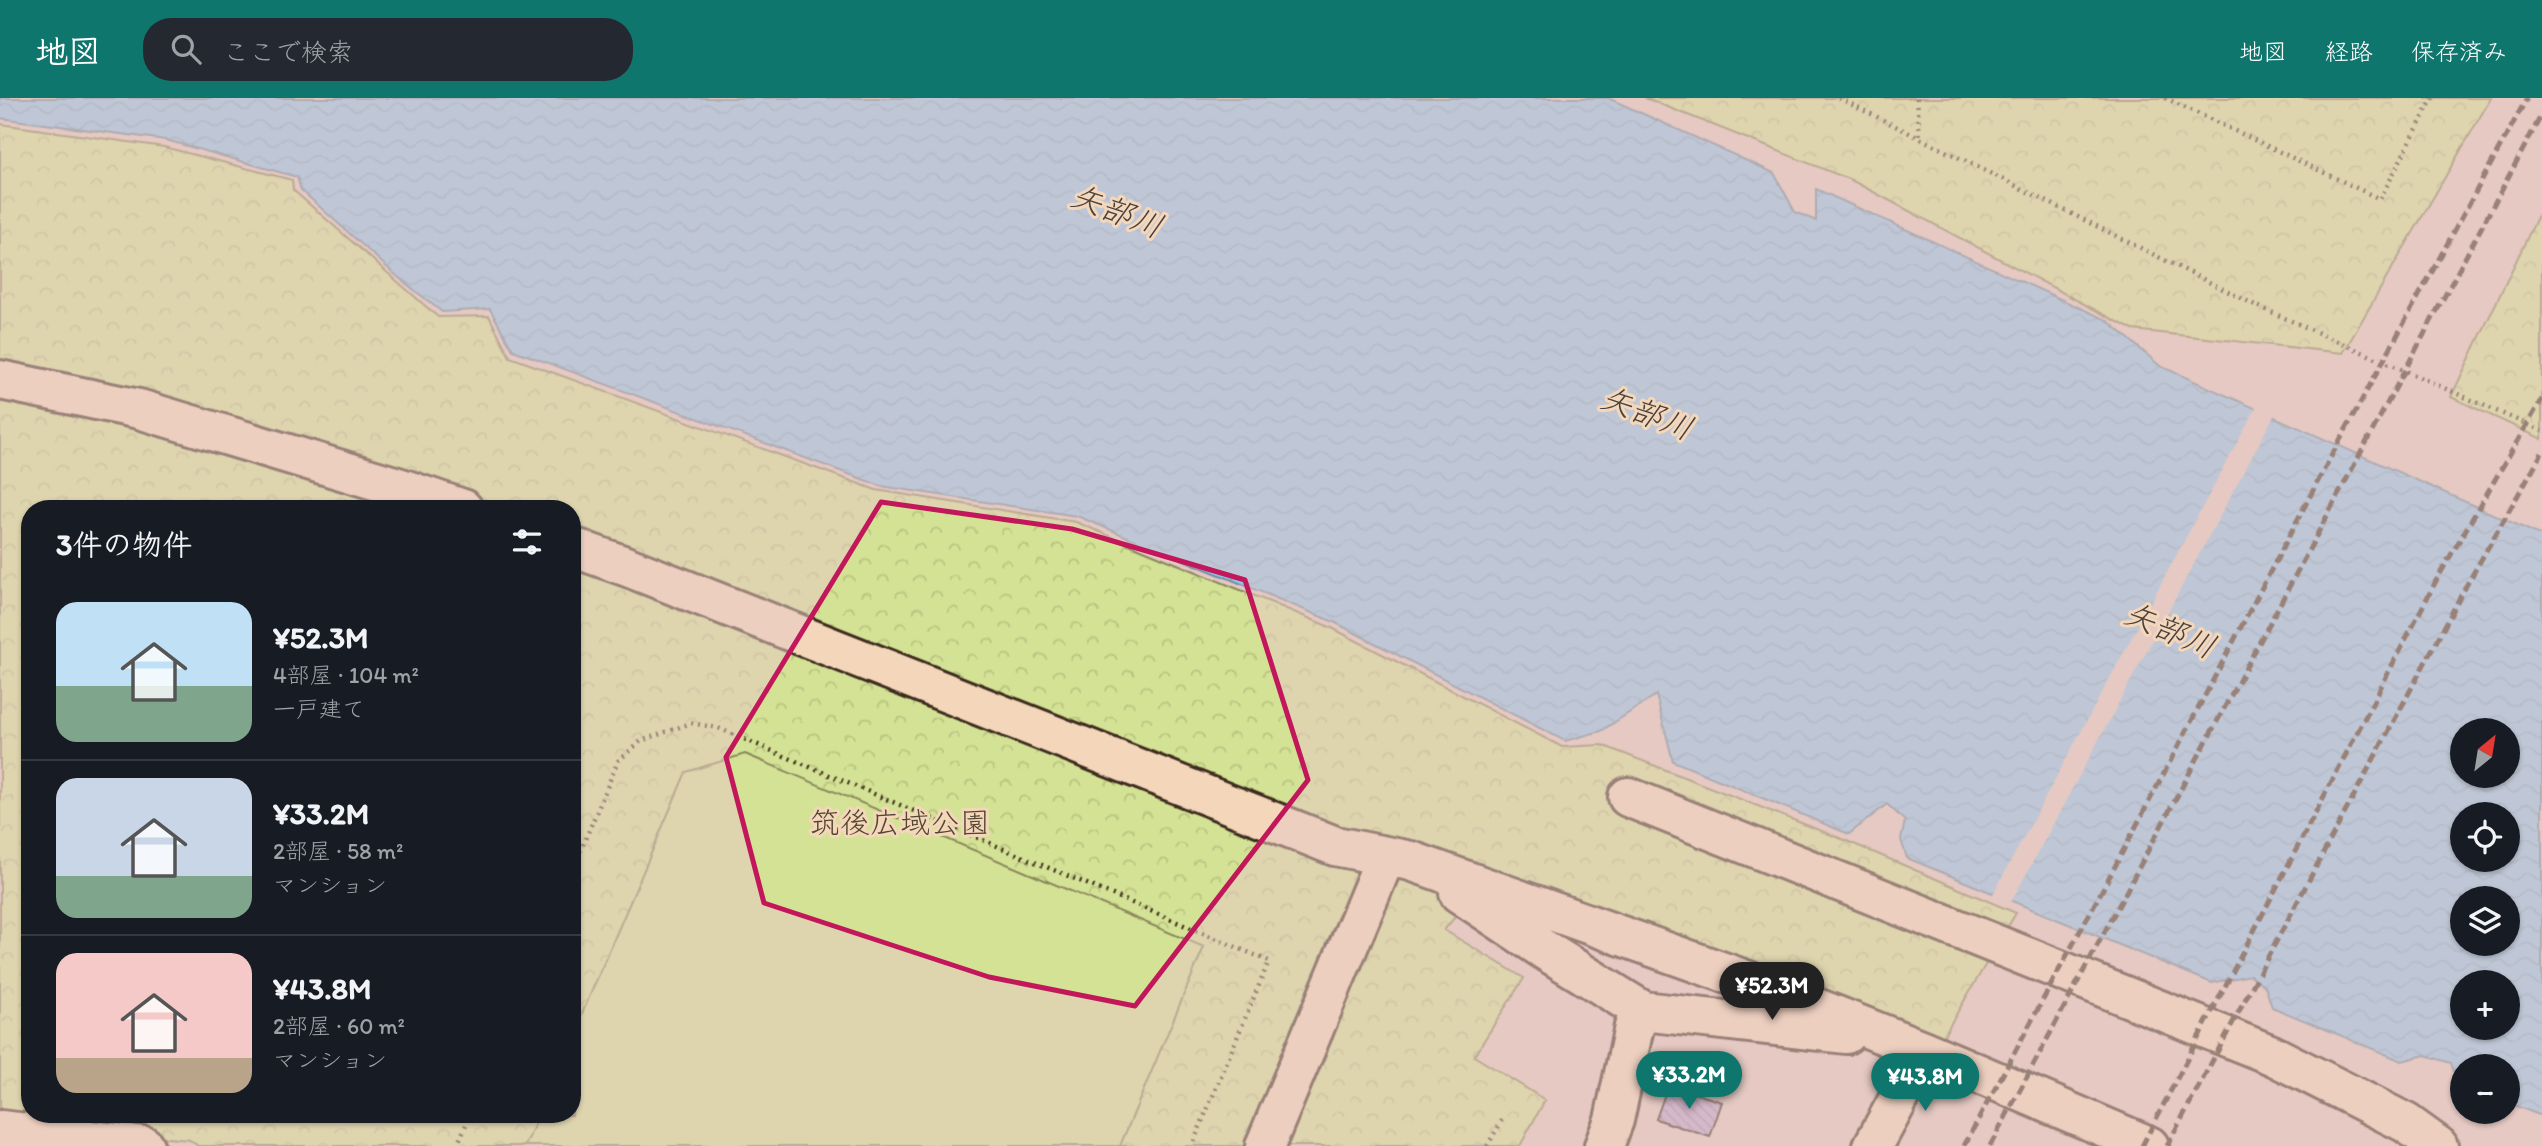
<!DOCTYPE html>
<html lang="ja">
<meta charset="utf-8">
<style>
body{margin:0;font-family:Itim,"Klee One",sans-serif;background:#242831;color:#f1f3f6;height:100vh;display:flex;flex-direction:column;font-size:26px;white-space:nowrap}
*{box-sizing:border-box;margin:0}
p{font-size:23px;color:#9ea1a6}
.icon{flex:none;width:38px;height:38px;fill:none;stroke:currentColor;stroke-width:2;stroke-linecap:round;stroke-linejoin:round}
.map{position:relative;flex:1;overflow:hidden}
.sheet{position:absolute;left:21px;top:402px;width:560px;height:623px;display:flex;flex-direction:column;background:#171b24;border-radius:28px;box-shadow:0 2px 5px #0004}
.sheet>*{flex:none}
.needle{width:46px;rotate:30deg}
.buttons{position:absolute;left:2450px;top:620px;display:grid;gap:14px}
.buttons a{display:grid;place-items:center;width:70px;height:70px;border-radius:50%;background:#171b24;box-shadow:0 2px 5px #0004;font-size:35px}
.price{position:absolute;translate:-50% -60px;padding:0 16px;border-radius:24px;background:#0f766e;color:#fff;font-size:23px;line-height:46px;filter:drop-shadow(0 2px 4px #0008)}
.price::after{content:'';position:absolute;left:50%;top:42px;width:21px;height:16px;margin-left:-10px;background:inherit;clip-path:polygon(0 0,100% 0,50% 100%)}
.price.current{background:#222;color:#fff}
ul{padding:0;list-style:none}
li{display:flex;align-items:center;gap:21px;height:175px;padding:0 35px}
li+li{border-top:2px solid #363941}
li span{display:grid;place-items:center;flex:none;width:196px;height:140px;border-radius:21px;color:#555}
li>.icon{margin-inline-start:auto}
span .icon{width:84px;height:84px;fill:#fffc;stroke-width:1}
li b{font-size:30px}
h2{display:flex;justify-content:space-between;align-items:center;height:84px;padding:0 35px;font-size:30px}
header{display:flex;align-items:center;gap:42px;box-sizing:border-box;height:98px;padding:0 35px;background:#0f766e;color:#fff}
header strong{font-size:33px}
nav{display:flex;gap:38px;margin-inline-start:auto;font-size:24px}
.search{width:490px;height:63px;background:#242831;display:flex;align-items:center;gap:18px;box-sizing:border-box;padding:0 24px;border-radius:28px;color:#9ea1a6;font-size:26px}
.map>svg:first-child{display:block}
</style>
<header>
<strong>地図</strong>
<div class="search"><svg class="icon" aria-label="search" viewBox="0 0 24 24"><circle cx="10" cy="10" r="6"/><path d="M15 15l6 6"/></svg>ここで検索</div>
<nav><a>地図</a><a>経路</a><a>保存済み</a></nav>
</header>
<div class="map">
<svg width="2542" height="1048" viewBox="0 0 2542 1048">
<defs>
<pattern id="forest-crowns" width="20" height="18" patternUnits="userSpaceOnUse" patternTransform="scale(1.75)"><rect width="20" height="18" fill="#d4e295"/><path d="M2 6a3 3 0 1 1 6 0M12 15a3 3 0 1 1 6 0" fill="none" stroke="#b7c280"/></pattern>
<pattern id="water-waves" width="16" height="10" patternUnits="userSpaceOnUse" patternTransform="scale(1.75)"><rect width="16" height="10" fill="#90c6ee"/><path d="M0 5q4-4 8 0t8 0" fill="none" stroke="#7daacc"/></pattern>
<pattern id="building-back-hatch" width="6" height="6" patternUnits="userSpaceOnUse" patternTransform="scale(1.75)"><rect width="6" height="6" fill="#c1a7d4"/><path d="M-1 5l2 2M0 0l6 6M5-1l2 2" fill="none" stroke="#9e88ab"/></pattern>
</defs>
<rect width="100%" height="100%" fill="#e5c9c2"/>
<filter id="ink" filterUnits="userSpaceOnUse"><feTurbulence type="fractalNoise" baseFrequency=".0143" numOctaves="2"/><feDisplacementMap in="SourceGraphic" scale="14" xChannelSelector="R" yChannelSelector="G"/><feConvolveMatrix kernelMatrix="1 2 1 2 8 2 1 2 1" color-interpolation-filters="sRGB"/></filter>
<g filter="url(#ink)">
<!-- forest -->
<path fill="url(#forest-crowns)" stroke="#88865a" stroke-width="2" fill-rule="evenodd" d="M1645,0h846l-148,255 -210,-23 -282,-150z
M0,26l164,23 128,33 1,10 145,127 51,-1 21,41 366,133 200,32 254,105 232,120 40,-2 245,96 169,72 -75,127 -450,-166 -47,56 80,48 -50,78 71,44 -25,46h-1322l-8,-6 -190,-17zM30,411h542v606h-542z
M2542,109v232l-91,-42z"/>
<!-- garden -->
<path fill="#d4e295" stroke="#88865a" stroke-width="2" d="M745,656l459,193 -84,199h-595l14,-31h33v-78l114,-265z"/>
<!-- water -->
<path fill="url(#water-waves)" stroke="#6e889b" stroke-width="2" fill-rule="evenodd" d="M0,0h1608l166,75 21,39 21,9v-32l291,131 53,46 382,170v580l-34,-13v-37h-46v20l-4,-2 -7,-21 -26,-8 -23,6 -130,-54 -7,-21 -15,-11 -38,8 -305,-125 -6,-18 4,-19 -18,-17 -38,30 -176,-73 -17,-66 -55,36 -36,10 -231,-119 -257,-106 -196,-30 -368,-136 -23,-41 -48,3 -44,-35 -97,-87 -4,-13 -131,-37 -166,-22zM2462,632h46v45h-46zM2462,716h46v45h-46zM2462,800h46v45h-46zM2462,884h46v45h-46z"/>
<!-- pier -->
<path fill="#e5c9c2" d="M2257,308l18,8 -265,490 -18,-8z"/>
<!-- building -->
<path fill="url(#building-back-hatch)" stroke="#3b2a1e" stroke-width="2" d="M1668,987l54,17 -12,35 -54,-18z"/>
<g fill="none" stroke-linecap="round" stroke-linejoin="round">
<!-- minor casing -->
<g stroke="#3b2a1e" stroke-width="44">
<path id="minor" d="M0,282l139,29 262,79 62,21
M572,449l56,20 707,279 76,15 343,122 171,68 224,95
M1628,699l644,258 134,68 32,23
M1459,795l84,56 100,62
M0,1032l144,16
M1265,1048l121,-290
M1604,1048l10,-26 20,-93 9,-16 203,23
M1873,1048l52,-95"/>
</g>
<!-- path -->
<path stroke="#3b2a1e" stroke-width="4.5" stroke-dasharray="2 5" stroke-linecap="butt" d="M1839,0l416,207 287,126
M1917,0l3,41
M2165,0l215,101 53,-101
M572,773l46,-110 23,-20 50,-18 27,5 551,233 -77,185
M457,1048l13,-31
M1487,1048l16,-27"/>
<!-- minor -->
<use href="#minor" stroke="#f4d7ba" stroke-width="38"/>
<!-- rail -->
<path stroke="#3b2a1e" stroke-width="5" stroke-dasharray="10 5" stroke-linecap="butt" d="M1964,1048l149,-276 215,-408 199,-364
M1990,1048l552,-1032
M2142,1048l295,-567 105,-180
M2167,1048l299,-560 76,-133"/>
</g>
</g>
<!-- marked area -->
<path d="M0 0H2542V1048H0ZM881,404l191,27 173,51 63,200 -173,226 -146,-29 -225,-74 -38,-146z" fill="#e5c9c2" fill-opacity=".55" fill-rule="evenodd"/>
<path fill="none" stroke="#c2185b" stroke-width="5" stroke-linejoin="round" d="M881,404l191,27 173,51 63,200 -173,226 -146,-29 -225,-74 -38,-146z"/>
<g text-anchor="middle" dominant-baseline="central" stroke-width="6" stroke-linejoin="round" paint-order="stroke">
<!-- park labels -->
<g font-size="30" fill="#524630" stroke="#f4d7ba">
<text x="900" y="724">筑後広域公園</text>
</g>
<!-- water labels -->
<g font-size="32" font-style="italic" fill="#48413d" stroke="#f4d7ba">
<text transform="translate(1117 113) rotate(21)">矢部川</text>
<text transform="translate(1647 315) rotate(21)">矢部川</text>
<text transform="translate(2170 532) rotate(23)">矢部川</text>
</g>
</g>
</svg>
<div class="buttons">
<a><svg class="needle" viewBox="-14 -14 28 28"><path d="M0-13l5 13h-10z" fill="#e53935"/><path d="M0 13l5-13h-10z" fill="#9ea1a6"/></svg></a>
<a><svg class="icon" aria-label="locate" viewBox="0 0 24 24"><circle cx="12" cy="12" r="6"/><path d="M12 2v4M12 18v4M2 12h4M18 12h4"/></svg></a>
<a><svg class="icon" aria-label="layers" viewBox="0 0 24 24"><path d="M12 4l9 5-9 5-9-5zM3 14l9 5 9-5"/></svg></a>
<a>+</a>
<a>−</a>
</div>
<b class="price current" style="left:1772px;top:924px">¥52.3M</b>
<b class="price" style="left:1689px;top:1013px">¥33.2M</b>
<b class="price" style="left:1925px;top:1015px">¥43.8M</b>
<section class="sheet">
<h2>3件の物件<svg class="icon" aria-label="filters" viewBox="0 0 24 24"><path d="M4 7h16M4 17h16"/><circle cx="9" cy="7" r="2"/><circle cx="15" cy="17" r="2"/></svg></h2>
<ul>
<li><span style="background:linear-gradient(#bfe0f5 60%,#7fa58c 0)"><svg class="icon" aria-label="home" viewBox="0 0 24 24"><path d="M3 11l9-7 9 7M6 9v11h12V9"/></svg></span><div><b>¥52.3M</b><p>4部屋 · 104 m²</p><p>一戸建て</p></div></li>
<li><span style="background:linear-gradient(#c9d6e8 70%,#7fa58c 0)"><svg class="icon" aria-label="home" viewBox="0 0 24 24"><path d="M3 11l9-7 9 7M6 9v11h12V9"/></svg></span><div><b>¥33.2M</b><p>2部屋 · 58 m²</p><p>マンション</p></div></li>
<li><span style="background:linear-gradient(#f6c9c9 75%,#b9a48a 0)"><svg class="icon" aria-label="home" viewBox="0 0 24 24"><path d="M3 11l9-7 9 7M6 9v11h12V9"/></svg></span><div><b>¥43.8M</b><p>2部屋 · 60 m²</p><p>マンション</p></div></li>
</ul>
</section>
</div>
